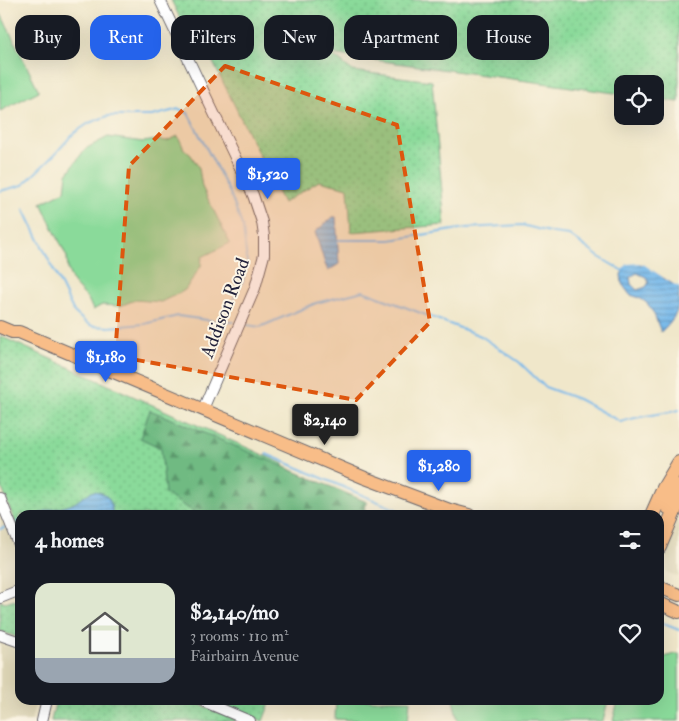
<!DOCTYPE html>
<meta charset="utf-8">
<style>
body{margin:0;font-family:"IM FELL Double Pica",serif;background:#242831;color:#f1f3f6;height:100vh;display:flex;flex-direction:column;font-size:19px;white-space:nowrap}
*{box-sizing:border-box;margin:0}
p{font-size:16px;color:#9ea1a6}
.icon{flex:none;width:28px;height:28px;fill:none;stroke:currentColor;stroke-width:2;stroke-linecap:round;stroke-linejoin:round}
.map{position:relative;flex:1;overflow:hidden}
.panel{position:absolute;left:15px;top:510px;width:649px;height:195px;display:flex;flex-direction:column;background:#171b24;border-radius:15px;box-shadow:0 5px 20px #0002}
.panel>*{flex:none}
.top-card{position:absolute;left:15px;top:15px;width:650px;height:45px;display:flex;gap:10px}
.tools{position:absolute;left:614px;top:75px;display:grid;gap:10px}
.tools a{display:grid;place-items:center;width:50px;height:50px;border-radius:10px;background:#171b24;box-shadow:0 5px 20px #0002;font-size:25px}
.price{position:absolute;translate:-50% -42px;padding:0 11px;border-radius:5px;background:#2563eb;color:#fff;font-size:16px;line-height:32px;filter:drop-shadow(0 1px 2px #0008)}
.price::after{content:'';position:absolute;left:50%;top:30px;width:15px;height:11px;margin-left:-8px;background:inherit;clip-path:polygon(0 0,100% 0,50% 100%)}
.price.selected{background:#222;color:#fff}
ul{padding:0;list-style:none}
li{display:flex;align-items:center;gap:15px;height:125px;padding:0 20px}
li span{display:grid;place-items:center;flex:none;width:140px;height:100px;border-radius:15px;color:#555}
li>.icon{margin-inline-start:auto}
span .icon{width:60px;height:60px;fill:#fffc;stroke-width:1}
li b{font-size:21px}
h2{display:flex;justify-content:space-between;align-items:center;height:60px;padding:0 20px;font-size:21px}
.pill{padding:0 18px;border-radius:15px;background:#171b24;box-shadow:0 5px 20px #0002;font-size:18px;line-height:45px}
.pill.selected{background:#2563eb;color:#fff}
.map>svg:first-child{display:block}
</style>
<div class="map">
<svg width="679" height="721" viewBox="0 0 679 721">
<defs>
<pattern id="grass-dots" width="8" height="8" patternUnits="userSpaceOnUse" patternTransform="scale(1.25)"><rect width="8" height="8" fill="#8ada9a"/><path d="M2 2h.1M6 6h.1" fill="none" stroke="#77bb86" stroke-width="1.8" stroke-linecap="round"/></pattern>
<pattern id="forest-firs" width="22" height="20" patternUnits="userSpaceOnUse" patternTransform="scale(1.25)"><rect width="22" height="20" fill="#6fba82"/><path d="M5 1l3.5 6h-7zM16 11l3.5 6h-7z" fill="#5b976c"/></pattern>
<pattern id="water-rules" width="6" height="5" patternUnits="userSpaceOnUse" patternTransform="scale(1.25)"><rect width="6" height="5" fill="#75b8ea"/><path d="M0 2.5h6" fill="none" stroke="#6095bf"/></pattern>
</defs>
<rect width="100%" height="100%" fill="#fcf5e5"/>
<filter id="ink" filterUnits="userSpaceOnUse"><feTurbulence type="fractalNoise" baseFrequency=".02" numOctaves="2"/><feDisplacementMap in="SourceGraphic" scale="10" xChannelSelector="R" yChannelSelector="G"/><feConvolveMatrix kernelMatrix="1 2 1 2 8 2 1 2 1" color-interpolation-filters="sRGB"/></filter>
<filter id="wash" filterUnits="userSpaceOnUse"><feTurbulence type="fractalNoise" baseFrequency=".0096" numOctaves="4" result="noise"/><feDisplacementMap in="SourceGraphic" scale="20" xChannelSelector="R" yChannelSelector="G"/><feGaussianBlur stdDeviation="1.12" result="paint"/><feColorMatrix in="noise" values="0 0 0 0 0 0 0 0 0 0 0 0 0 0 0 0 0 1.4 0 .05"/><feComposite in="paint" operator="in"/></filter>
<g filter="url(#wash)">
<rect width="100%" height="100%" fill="#f0e7ca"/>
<!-- built -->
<path fill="#dfd7b7" d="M0,507l20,50v28l-20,7z
M679,514v63l-13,-5 -1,-21z
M0,644l20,7v49h16l-5,21h-31z"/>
<!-- grass -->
<path fill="url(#grass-dots)" stroke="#567e6a" d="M171,0h508v102l-24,-3v-15h-33v10l-291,-40 22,17 79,10 13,144 -94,7 -3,-44 -29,-7 -36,22 -82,-165 -12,-2z
M0,336l283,128 7,51h-270v20l-20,-52z
M12,600l8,2v36l-20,-7v-30l6,1z
M56,700h133l50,21h-188z
M211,700h60l-8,21z"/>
<!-- forest -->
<path fill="url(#forest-firs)" stroke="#486e5e" d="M150,410l217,92 -4,13h-164l-34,-21 -4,-46 -21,-10z"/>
<!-- park -->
<path fill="#8ada9a" stroke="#567e6a" d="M0,12l39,79 -39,20z
M178,136l6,13 7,6 8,13 3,19 28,56 -28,14 -1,9 -16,24 -24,12 -26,-2 -15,6 -18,-1 -9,5 -5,-11 -15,-16 -5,-13 -1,-13 -26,-54 24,-12 2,-17 18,-25 23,-12 35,5 15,-2 9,1z
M674,654h5v67h-66l5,-21h41v-41z
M336,700h74l-2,21h-40l-33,-2z
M453,700h155l-5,21h-145z"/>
<!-- water -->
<path fill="url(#water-rules)" stroke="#4c6d92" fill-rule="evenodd" d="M333,217h3l3,47 -11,7 -3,-7 -10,-32z
M641,264l38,24c0,24 -1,26 -18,44 -8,-19 -9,-32 -31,-37l-8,-11 -1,-10 7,-9zM637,273l9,4 3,5 -3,5 -9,3 -6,-6 -1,-7z
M94,491c14,2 19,11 18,24h-46l2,-4 -4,-3 -27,7c11,-7 24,-6 36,-11 7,-4 12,-10 21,-13z"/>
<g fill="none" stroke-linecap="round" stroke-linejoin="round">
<!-- stream -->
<path stroke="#75b8ea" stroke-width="2" d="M0,191l23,-6 32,-31 18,-20 16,-11 19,-7h44l27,-7 9,4 42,80 13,35 4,34 -4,19 -22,41 -43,-6 -34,8 -35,3 -17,-1 -7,-4 -11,-10 -50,-103
M338,240h52l76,-12 56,-3 31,8 16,2 30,22 24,14 5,-6 11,-1
M643,265l19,13
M673,285l6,3
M221,322h12
M247,325l13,2 56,-24 47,-12 118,45 38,26 26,25 33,12 43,23c19,-7 38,-7 58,-12
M266,454l143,61
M17,522l3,-1
M0,529l5,-2
M659,622l20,8"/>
</g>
</g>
<g filter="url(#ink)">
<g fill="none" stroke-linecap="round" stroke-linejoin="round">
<!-- minor casing -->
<g stroke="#6a676d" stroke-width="12">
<path id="minor" d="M160,0l93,195 9,27 2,14v19l-9,33 -52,121
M0,498l20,49
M0,598l20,-8
M0,635l20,7
M200,700l50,21
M42,721l5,-21"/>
</g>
<!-- major casing -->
<g stroke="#6a676d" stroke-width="14">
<path id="major" d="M0,327l12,5h7l346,146 85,32 19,5
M659,587l20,8
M659,603l20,9"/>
</g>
<!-- highway casing -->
<g stroke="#6a676d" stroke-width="16">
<path id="highway" d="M668,507l11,-21
M652,515l12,-27 15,-25
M659,547l20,-47
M659,586v1"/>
</g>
<!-- minor -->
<use href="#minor" stroke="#fff" stroke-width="10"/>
<!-- major -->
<use href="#major" stroke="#f8bd88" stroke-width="12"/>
<!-- highway -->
<use href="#highway" stroke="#f8bd88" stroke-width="14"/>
</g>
</g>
<!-- marked area -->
<path fill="#de560e" fill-opacity="0.2" stroke="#de560e" stroke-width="4" stroke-dasharray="10 6" stroke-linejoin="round" d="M225,66l172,59 33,197 -74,78 -241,-44 14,-190z"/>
<g text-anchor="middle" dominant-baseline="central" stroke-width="4" stroke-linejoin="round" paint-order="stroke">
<!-- street labels -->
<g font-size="19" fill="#22223b" stroke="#fcf5e5">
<text transform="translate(225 308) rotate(-69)">Addison Road</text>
</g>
</g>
</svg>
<div class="tools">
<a><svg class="icon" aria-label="locate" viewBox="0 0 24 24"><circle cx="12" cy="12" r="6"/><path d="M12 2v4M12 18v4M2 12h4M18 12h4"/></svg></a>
</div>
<b class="price" style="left:268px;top:200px">$1,520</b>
<b class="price" style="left:106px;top:383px">$1,180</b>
<b class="price selected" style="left:325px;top:446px">$2,140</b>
<b class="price" style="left:439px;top:492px">$1,280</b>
<div class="top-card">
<a class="pill">Buy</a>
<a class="pill selected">Rent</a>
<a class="pill">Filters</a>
<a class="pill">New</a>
<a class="pill">Apartment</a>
<a class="pill">House</a>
</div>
<section class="panel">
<h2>4 homes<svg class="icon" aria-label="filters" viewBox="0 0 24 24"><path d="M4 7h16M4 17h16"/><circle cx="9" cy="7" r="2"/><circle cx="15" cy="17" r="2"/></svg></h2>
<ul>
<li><span style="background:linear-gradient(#dfe7d0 75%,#9aa5b1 0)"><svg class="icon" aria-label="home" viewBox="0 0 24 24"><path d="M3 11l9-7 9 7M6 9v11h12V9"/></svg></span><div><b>$2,140/mo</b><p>3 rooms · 110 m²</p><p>Fairbairn Avenue</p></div><svg class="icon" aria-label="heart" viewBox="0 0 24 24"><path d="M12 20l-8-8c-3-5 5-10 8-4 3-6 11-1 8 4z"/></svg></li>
</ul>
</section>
</div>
